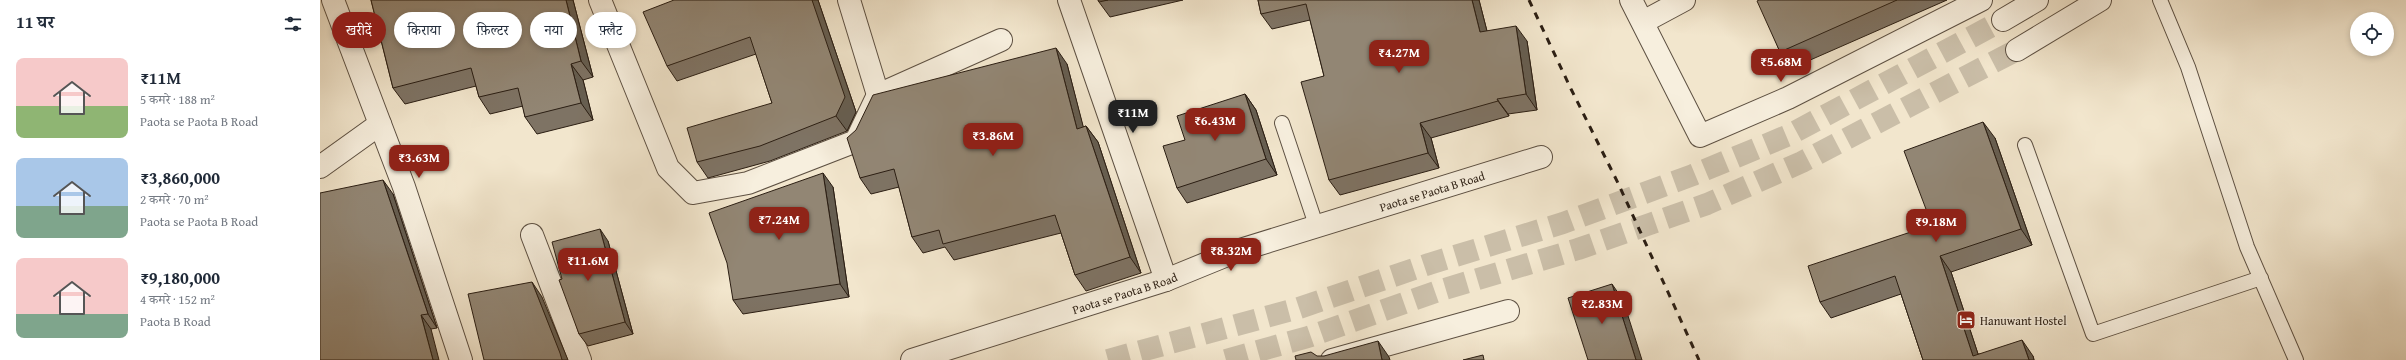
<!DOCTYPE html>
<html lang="hi">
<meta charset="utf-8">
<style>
body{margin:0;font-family:"Gentium Book Plus","Noto Serif Devanagari",serif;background:#f2f2f3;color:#1f2937;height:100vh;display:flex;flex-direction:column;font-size:15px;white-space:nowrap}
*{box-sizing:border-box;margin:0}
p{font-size:13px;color:#747a83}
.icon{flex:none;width:22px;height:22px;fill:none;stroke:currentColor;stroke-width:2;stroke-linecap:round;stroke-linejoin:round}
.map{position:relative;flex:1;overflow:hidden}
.drawer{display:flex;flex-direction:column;background:#fff;width:320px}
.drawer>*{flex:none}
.top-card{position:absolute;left:12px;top:12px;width:380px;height:36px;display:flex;gap:8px}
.buttons{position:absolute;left:2030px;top:12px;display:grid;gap:8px}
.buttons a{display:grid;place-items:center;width:44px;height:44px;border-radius:50%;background:#fff;box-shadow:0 2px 6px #0003;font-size:20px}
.price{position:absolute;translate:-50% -34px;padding:0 9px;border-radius:8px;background:#8f2418;color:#fff;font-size:13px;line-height:26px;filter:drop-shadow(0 1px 2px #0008)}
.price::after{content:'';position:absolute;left:50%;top:24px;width:12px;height:9px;margin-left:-6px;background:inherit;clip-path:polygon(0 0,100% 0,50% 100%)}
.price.on{background:#222;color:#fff}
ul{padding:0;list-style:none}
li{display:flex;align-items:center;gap:12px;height:100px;padding:0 16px}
li span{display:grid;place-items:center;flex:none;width:112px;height:80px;border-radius:8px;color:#555}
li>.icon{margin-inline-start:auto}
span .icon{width:48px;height:48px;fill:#fffc;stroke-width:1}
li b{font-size:17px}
h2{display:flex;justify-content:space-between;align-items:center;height:48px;padding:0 16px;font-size:17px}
.tag{padding:0 14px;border-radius:18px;background:#fff;box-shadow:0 2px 6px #0003;font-size:14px;line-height:36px}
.tag.on{background:#8f2418;color:#fff}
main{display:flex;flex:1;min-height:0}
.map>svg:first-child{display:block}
</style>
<main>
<section class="drawer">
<h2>11 घर<svg class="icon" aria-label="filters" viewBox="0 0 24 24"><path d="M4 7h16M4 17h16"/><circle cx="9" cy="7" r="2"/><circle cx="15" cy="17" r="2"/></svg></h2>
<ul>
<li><span style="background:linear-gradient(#f6c9c9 60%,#8fb573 0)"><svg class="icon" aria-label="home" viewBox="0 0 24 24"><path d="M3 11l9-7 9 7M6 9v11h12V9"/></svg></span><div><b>₹11M</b><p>5 कमरे · 188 m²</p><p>Paota se Paota B Road</p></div></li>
<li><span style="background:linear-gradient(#a9c7e8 60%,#7fa58c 0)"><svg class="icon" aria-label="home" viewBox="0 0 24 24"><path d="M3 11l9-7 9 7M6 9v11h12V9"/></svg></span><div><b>₹3,860,000</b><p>2 कमरे · 70 m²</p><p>Paota se Paota B Road</p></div></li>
<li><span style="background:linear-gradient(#f6c9c9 70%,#7fa58c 0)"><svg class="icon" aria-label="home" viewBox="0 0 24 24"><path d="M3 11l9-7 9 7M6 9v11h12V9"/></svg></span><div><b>₹9,180,000</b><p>4 कमरे · 152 m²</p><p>Paota B Road</p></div></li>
</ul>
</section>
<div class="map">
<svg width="2086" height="360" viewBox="0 0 2086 360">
<rect width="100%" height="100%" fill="#f2e6cd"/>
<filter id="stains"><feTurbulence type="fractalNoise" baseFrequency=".005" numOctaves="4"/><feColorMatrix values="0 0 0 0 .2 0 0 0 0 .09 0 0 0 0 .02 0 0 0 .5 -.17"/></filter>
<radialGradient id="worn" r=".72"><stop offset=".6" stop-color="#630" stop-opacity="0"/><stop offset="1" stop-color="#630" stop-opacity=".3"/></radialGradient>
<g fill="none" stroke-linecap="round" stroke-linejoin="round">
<!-- tertiary-tunnel -->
<path stroke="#cabea8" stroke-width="22" stroke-dasharray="22 11" stroke-linecap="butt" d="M788,360l191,-52 130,-44 134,-41 130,-48 96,-40 214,-115
M906,360l82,-23 130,-46 140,-42 129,-45 95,-42 215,-112"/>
<!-- service casing -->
<g stroke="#5d5042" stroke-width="16">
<path id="service" d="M1840,0l28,67 59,180 49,113
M962,123l35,105
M1705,145l68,189 168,-56"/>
</g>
<!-- minor casing -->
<g stroke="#5d5042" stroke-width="24">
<g id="minor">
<path d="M280,0l68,168 25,25 55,-10 108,-42 22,-46 123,-55"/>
<path d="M529,0l29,95"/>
<path d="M749,0l97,280"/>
<path d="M1311,0l69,136 88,-38 193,-98"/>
<path d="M1323,22l41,-22"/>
<path d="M60,124l24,63 57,173"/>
<path d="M0,167l60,-43 -47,-124"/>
<path d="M212,235l48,125"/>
<path id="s1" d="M592,360l254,-80 71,-29 304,-94"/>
<path d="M1012,360l176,-49"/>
</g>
</g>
<!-- tertiary casing -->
<g stroke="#5d5042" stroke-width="24">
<path id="tertiary" d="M1683,20l34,-20
M1697,50l83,-50"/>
</g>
<!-- service -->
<use href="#service" stroke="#f7efde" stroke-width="14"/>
<!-- minor -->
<use href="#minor" stroke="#f7efde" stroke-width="22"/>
<!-- tertiary -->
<use href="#tertiary" stroke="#f7efde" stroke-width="22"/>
<!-- rail -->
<path stroke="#2b1e13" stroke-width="3" stroke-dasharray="7 7" stroke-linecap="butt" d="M1209,0l42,89 47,94 81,177"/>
</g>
<!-- wall -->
<path fill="#7e7364" stroke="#2b1e13" d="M51,0h202l20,77 -10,3 10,40 -56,14 -12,-17 -2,-11 -33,8 -11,-17 -3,-11 -71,18 -12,-16z
M498,0l38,112 -9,19 -77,30 -62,17 -11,-16 75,-59 -16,-49 -79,27 -10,-15z
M778,0h85l-73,17 -11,-15z
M938,0h221l8,31 40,10 10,69 -29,4 1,2 -78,22 8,30 -99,27 -11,-15 -5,-104 -14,-56 -38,9 -11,-15z
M1439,0h188l-155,68 -12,-16z
M747,64l16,63 3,-1 12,16 43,131 -55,18 -11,-16 -14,-42 -107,27 -9,-13 -22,6 -11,-16 -13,-50 -28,7 -11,-16z
M925,94l11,16 21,65 -90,28 -10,-15 8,-48z
M1675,138l37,107 -81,27 27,82 55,2 1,4h-111l-22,-66 -70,24 -11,-16 112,-77z
M513,187l16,110 -106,17 -10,-14z
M73,194l44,134 -6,1 -111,31z
M288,241l25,93 -45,12 -9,-12 -17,-55z"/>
<!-- shaded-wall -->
<path fill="#665e51" stroke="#2b1e13" d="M246,0h7l20,77 -12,-16z
M492,0h6l38,112 -9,19 -11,-15z
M1152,0h7l12,47 -11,-15z
M1196,26l11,15 10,69 -11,-16z
M736,48l11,16 21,81 -11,-16z
M251,64l12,16 10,40 -12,-17z
M925,94l11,16 21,65 -11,-16z
M1177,99l11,15 1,2 -11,-15z
M1663,122l12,16 37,107 -11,-16z
M1100,123l11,15 8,30 -11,-15z
M766,126l12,16 43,131 -11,-16z
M503,173l10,14 16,110 -9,-13z
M63,180l10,14 44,134 -9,-14z
M280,229l8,12 25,93 -8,-12z
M1620,256l11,16 29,88 -7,-4z
M212,282l10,15 26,63h-6z
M1292,284l11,16 19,60h-6z
M101,315l10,14 8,31h-6z
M1702,340l11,16 1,4h-5z
M1058,341l11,16 1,3h-8z"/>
<!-- building -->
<path fill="#928674" stroke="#2b1e13" d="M51,0h195l15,61 -10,3 10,39 -56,14 -7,-29 -39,9 -8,-29 -78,20z
M354,0h138l33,97 -9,19 -76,30 -63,16 -10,-34 85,-25 -22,-66 -83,29 -24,-54z
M778,0h10l-9,2z
M938,0h214l8,32 36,-6 10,68 -29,5 1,2 -78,22 8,30 -99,27 -28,-98 23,-6 -18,-72 -45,10z
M1439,0h138l-117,52 -23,-51z
M736,48l21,81 9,-3 44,131 -55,18 -20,-60 -112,29 -4,-14 -27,7 -18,-68 -34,9 -13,-40 9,-8 17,-35z
M925,94l21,65 -89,29 -14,-42 22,-6 -8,-24z
M1663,122l38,107 -81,27 33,100 49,-16 7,20h-106l-28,-84 -75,26 -12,-36 124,-41 -28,-74z
M503,173l17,111 -107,16 -6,-37 -18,-50z
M63,180l45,134 -7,1 12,45h-113v-167z
M280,229l25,93 -46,12 -20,-54 3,-1 -10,-37z
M212,282l28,71 2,7h-78l-16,-66z
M1292,284l24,76h-48l-20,-62z
M1058,341l4,19h-86l-1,-4 16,-4 6,4h7z
M1163,355l1,5h-21z"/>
<!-- icons -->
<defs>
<g id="hotel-square" transform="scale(1)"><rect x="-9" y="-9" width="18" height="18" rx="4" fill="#8f2418" stroke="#f7efde"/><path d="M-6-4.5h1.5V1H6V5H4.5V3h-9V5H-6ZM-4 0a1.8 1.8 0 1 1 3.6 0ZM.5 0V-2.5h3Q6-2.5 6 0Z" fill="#fff"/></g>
</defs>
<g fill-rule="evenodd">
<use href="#hotel-square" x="1646" y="320"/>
</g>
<g text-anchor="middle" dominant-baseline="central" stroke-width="3" stroke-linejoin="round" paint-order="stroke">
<!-- street labels -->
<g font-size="12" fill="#2b1e13" stroke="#f7efde">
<text stroke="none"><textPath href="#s1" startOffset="547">Paota se Paota B Road</textPath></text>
<text stroke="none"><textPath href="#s1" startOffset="223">Paota se Paota B Road</textPath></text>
</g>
<!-- poi labels -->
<g font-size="12" fill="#2b1e13" stroke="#f7efde" text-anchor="start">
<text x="1660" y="320">Hanuwant Hostel</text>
</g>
</g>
<rect width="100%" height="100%" filter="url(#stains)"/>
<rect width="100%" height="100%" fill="url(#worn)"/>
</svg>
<div class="buttons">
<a><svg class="icon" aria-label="locate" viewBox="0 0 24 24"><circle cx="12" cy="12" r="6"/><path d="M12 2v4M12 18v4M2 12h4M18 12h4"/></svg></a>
</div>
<b class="price" style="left:1079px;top:74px">₹4.27M</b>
<b class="price" style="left:1461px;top:83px">₹5.68M</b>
<b class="price on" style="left:813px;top:134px">₹11M</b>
<b class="price" style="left:895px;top:142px">₹6.43M</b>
<b class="price" style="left:673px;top:157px">₹3.86M</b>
<b class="price" style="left:99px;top:179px">₹3.63M</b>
<b class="price" style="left:459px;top:241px">₹7.24M</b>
<b class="price" style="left:1616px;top:243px">₹9.18M</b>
<b class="price" style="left:911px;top:272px">₹8.32M</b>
<b class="price" style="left:268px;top:282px">₹11.6M</b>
<b class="price" style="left:1282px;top:325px">₹2.83M</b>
<div class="top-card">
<a class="tag on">खरीदें</a>
<a class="tag">किराया</a>
<a class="tag">फ़िल्टर</a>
<a class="tag">नया</a>
<a class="tag">फ़्लैट</a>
</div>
</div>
</main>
